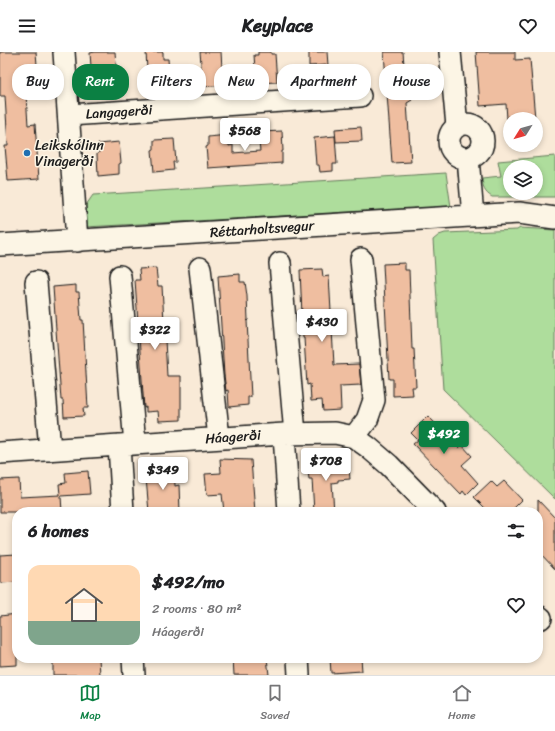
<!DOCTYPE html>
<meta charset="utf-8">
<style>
body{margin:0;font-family:Sriracha,sans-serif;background:#f2f2f2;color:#202124;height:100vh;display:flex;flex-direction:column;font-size:15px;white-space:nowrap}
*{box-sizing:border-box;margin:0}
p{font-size:13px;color:#757577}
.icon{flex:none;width:22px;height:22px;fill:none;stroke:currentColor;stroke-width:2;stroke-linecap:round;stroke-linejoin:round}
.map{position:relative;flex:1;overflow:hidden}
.drawer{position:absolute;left:12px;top:455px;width:531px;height:156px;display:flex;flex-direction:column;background:#fff;border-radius:16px;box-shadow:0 2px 6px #0003}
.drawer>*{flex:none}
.top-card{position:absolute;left:12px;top:12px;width:531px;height:36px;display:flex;gap:8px}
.needle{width:26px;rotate:233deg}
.fabs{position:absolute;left:503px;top:60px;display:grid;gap:8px}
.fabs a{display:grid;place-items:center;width:40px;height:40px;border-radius:50%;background:#fff;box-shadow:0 2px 6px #0003;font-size:20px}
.price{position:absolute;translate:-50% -34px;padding:0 9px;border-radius:4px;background:#fff;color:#222;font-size:13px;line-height:26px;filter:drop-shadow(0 1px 2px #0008)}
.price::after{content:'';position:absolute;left:50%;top:24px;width:12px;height:9px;margin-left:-6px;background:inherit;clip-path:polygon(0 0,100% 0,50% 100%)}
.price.on{background:#0b8043;color:#fff}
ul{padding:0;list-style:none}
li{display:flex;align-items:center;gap:12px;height:100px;padding:0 16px}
li span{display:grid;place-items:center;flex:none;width:112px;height:80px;border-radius:12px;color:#555}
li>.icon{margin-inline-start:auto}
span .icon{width:48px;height:48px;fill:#fffc;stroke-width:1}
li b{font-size:17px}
h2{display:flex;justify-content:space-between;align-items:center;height:48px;padding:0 16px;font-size:17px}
.tag{padding:0 14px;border-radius:16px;background:#fff;box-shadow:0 2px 6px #0003;font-size:14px;line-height:36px}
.tag.on{background:#0b8043;color:#fff}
header{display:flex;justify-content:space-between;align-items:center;height:52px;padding:0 16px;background:#fff;font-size:18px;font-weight:700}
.dock{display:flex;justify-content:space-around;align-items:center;height:56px;border-top:1px solid #e0e0e0;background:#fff;font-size:11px;color:#757577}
.dock a{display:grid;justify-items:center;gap:2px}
.dock .on{color:#0b8043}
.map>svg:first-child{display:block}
</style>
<header><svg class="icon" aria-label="menu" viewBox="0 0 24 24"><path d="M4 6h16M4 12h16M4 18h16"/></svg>Keyplace<svg class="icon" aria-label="heart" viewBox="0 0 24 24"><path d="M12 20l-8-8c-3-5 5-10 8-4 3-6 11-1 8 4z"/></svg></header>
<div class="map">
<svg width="555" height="623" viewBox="0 0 555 623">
<rect width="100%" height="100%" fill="#f9ead7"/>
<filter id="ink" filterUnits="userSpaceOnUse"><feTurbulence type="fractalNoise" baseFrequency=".025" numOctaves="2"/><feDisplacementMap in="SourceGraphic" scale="8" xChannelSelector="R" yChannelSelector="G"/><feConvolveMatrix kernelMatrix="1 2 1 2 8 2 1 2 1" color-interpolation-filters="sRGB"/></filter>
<g filter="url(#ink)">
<!-- green -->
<path fill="#aedd9c" stroke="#657c5c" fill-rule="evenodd" d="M555,104v41h-63c-8,-5 -9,-9 -10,-19l19,-2 -3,-15zM510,115h26v26h-26z
M446,121l5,34 -366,20 -1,-19 9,-13z
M520,176l35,2v269l-112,-110 -10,-149 6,-5 6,-2 72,-3z"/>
<!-- building -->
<path fill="#efbea0" stroke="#1c1c1c" d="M0,0h36l1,13h-10l2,30h-3l2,30 7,-1 4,55 -31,2 -3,-35h3l-3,-50h-5z
M95,0h20l3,38h-5l1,2 -21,1 -3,-40z
M146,0h17v7h5l2,27 -22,2z
M200,0h21l2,33 -20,2z
M258,0h13v2h4l2,28 -21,1 -2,-28h4z
M309,0h18l1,13 -19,1z
M384,0h19l3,40 6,8 -5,3 4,59 -19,1z
M476,0h39v8l15,-1 5,60h-28l-1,-15 -26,2z
M361,75l1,14 -26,1 -1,-13z
M282,79l1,20h-1v12l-74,5 -2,-21 2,-1v-9l20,-2 1,11 4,-1v8l27,-2 -1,-8h3l-1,-11z
M335,84l2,28h-4v7l-13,1 -1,-7h-3l-2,-27z
M174,87l2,23h-3l1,8 -20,2 -2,-22 2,-1v-9z
M119,90l2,21 -2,1v10l-21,2 -1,-22 2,-1 -1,-9z
M405,211v7h4l3,79h2l2,38h-4l1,8 -20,1v-17h-4l-6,-115z
M156,216l2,18h4l5,90h14v44l-22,1 -1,-10 -12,1v-5l-2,1 -9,-128h5l-1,-11z
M322,217l1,8 6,-1 5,89 25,-1 2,21 -21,1 1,24 -18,1 -1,-11 -11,1 -1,-17 -3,1 -3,-47h-1l-3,-68z
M240,222v8h5l2,14 1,24 -1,1 4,76h-3v8l-19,2 -1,-17 -2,1 -2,-16 -6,-99z
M76,233v7h3l2,28h2l5,88h-5l1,8 -20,1 -1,-17h-2l-8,-113z
M428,364l31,32 3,-3 10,11 -10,9 16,18 -12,12 -3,-4 -2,3 -48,-50 5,-4 -7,-7z
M220,407l31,1 4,52h-31l-2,-18 -15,1 -2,-21 16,-1z
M348,407l2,20 -12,1v2l-6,1 2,29h-20l-2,-33h-3l-2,-17z
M174,412l1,22 4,-1 1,27h-31l-3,-34h3v-3h8l-1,-10z
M88,419l2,23 -29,2 1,16h-62v-32l19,-1 1,18 40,-2 -1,-11 7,-1 -1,-10z
M491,429l6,6 7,-6 18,19 -12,12h-21l-15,-15z
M538,448l17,18v51l-17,-18z
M17,502v28l-17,1v-28z
M17,562v51l-17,1v-50z
M68,606h31l1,17h-47v-14l15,-1z
M233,606h34l2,17h-35z
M330,606h31l1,13 -31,2z"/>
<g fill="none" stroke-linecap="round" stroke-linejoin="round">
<!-- minor casing -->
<g stroke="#1c1c1c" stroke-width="24">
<path id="minor" d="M64,0l13,189
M450,0l7,74
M69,63l291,-19
M449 89a17 17 0 1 1 34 0a17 17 0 1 1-34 0Z
M468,106l5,58
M0,193l519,-32 36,5
M280,211l15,171
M200,216l19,170
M120,224l15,168
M36,230l14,168
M284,382l5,78
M354,385l13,-17 7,-20 -13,-141
M119,393l4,67
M0,401l284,-19 51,-1 19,4 14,10 21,18 46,47
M538,564l3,2
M133,606l1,17
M298,606l1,17"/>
</g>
<!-- minor -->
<use href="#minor" stroke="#fcf5e5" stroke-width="21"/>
</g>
</g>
<!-- markers -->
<circle fill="#1f6fb2" stroke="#fcf5e5" stroke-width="1.5" cx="27" cy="101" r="4"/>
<g text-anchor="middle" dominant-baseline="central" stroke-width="3" stroke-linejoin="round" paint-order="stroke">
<!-- street labels -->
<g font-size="14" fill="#1c1c1c" stroke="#fcf5e5">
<text transform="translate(119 60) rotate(-4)">Langagerði</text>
<text transform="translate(262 177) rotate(-4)">Réttarholtsvegur</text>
<text transform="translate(233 385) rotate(-4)">Háagerði</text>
</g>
<!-- poi labels -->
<g font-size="14" fill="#1c1c1c" stroke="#fcf5e5" text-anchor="start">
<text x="35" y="93">Leikskólinn<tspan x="35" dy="16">Vinagerði</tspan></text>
</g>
</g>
</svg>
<div class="fabs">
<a><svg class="needle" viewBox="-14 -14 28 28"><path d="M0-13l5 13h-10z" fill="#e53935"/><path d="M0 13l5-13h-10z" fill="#757577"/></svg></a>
<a><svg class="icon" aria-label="layers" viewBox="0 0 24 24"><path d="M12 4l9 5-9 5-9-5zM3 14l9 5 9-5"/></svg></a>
</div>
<b class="price" style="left:245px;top:100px">$568</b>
<b class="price" style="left:322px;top:291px">$430</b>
<b class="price" style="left:155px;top:299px">$322</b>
<b class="price on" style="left:444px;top:403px">$492</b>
<b class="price" style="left:326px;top:430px">$708</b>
<b class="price" style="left:163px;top:439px">$349</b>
<div class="top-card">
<a class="tag">Buy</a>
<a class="tag on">Rent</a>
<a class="tag">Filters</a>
<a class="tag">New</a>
<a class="tag">Apartment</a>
<a class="tag">House</a>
</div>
<section class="drawer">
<h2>6 homes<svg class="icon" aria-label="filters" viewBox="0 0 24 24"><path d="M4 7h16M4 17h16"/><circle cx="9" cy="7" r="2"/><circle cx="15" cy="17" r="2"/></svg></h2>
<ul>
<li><span style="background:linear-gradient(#ffd9b3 70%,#7fa58c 0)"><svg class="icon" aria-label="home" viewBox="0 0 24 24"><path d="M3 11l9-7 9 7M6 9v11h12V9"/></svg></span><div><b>$492/mo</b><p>2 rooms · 80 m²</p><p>Háagerði</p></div><svg class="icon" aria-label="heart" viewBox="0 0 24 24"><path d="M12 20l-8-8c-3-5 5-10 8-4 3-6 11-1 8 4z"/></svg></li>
</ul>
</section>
</div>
<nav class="dock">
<a class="on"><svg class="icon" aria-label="map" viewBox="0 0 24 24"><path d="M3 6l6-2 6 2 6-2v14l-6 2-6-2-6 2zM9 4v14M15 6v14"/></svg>Map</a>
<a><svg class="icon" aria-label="saved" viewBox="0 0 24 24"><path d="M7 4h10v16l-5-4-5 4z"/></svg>Saved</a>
<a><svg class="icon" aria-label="home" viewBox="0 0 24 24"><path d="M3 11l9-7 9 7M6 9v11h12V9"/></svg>Home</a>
</nav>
